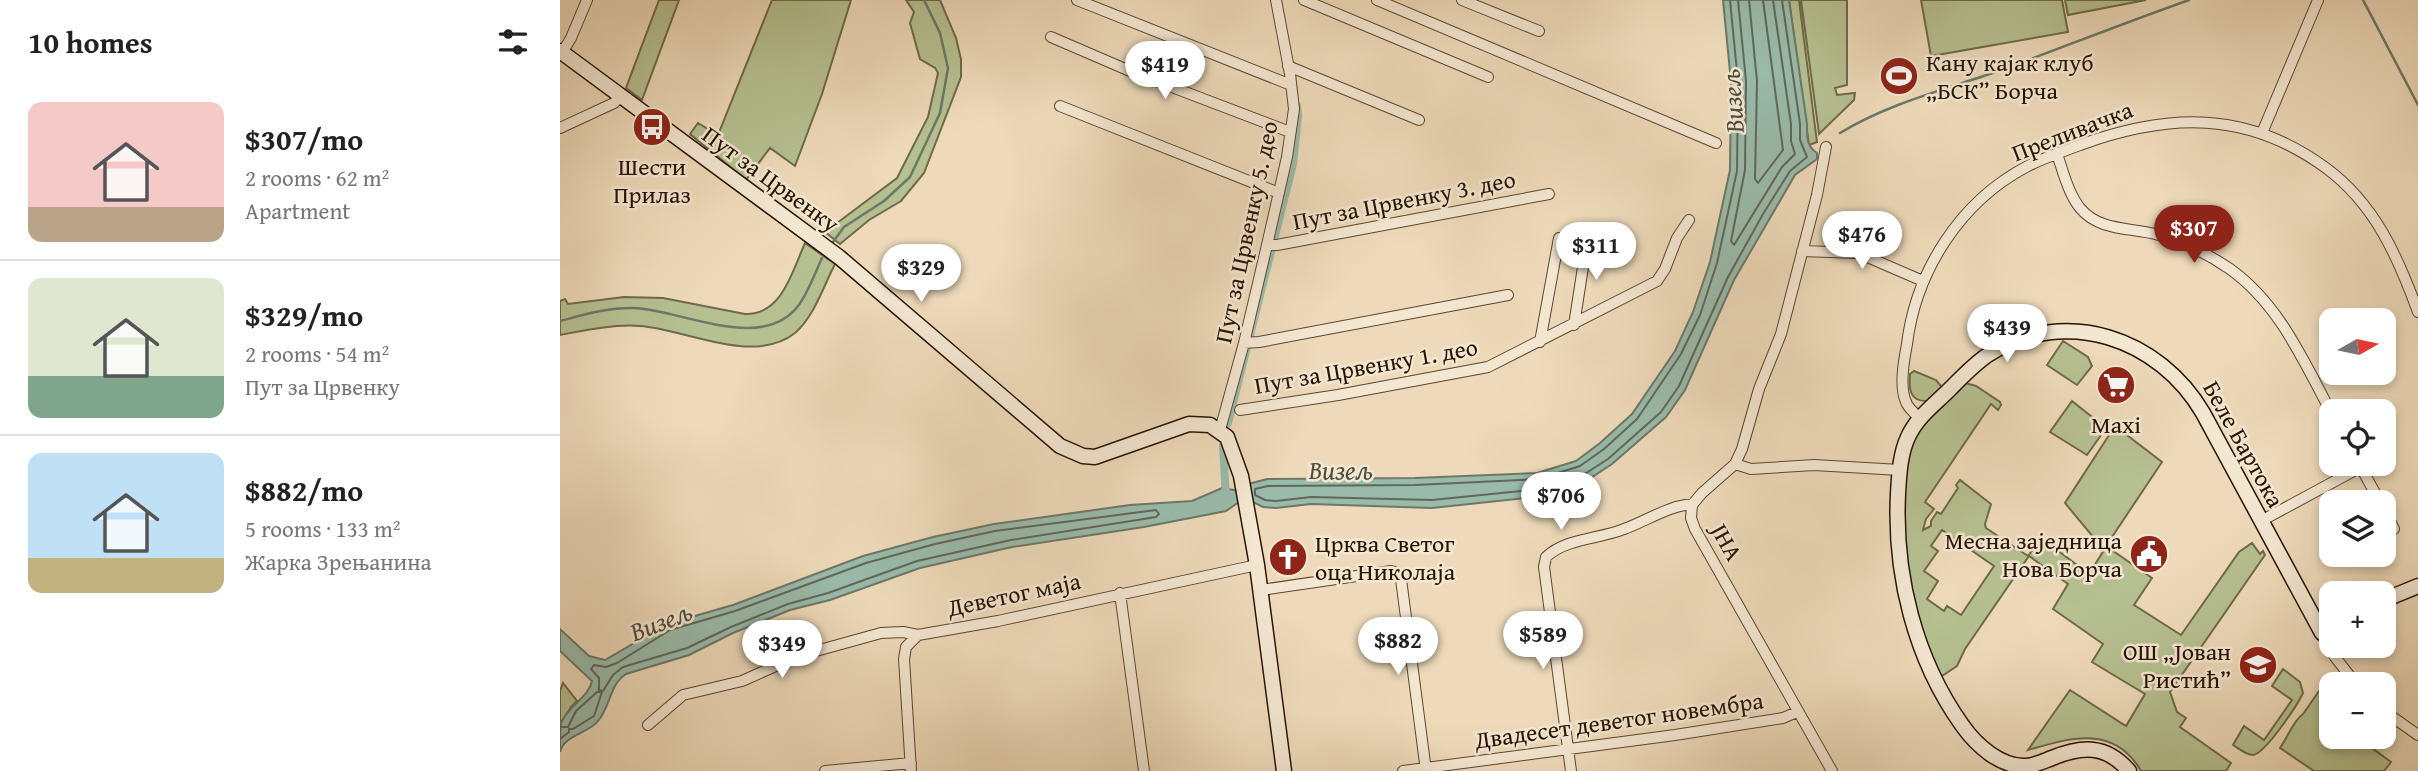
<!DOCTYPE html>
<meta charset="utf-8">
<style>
body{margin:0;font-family:"Gentium Book Plus",serif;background:#f6f6f6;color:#222;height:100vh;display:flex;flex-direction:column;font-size:26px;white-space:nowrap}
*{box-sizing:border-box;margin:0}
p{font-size:23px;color:#767676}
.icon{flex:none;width:38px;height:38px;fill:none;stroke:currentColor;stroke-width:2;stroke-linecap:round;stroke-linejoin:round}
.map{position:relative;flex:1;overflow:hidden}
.sheet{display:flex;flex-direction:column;background:#fff;width:560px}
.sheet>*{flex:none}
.needle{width:46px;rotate:81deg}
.tools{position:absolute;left:1759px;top:308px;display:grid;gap:14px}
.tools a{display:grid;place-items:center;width:77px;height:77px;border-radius:14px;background:#fff;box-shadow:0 4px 10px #0003;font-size:35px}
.price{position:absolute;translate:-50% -60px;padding:0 16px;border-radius:24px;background:#fff;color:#222;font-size:23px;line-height:46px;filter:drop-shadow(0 2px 4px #0008)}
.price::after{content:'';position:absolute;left:50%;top:42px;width:21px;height:16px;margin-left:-10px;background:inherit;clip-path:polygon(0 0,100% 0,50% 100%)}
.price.current{background:#8f2418;color:#fff}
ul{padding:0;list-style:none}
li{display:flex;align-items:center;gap:21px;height:175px;padding:0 28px}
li+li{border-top:2px solid #e0e0e0}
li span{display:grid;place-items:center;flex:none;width:196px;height:140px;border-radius:14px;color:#555}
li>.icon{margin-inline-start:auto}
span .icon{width:84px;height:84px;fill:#fffc;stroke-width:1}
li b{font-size:30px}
h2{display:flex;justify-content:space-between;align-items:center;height:84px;padding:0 28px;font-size:30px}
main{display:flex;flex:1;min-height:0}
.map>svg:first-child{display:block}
</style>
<main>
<section class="sheet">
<h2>10 homes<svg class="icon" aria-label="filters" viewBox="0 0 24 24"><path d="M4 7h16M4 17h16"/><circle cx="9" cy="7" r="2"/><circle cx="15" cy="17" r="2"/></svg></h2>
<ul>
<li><span style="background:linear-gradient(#f6c9c9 75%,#b9a48a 0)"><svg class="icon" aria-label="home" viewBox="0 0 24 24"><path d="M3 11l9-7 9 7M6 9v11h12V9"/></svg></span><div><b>$307/mo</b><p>2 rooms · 62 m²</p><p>Apartment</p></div></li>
<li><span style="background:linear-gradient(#dfe7d0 70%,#7fa58c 0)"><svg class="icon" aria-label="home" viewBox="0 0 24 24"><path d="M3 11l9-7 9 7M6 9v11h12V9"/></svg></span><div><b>$329/mo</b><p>2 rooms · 54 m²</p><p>Пут за Црвенку</p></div></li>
<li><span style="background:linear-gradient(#bfe0f5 75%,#c2b280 0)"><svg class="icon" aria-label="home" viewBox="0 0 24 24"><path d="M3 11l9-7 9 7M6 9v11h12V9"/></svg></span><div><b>$882/mo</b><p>5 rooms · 133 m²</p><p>Жарка Зрењанина</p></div></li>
</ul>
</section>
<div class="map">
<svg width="1858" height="771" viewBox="0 0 1858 771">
<rect width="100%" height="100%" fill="#eedaba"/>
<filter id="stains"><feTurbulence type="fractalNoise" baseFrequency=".00286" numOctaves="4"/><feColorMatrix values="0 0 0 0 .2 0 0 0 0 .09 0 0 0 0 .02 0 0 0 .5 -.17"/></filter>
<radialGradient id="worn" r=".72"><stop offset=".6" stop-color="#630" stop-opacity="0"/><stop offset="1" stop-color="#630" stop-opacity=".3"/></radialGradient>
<!-- green -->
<path fill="#b6c091" stroke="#6e6a4a" stroke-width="2" fill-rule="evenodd" d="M99,0h20l-37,100 -16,-12z
M212,0h79l-29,94 -27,72 -25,-18 -24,32 -56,-46 8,-11 20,12z
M346,0h34l16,38 5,21v18l-37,96 -23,28 -32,19 -29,24 -15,-12 72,-54 31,-61 10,-44 -3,-5 -15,-9 -10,-36 4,-11z
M1229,0h10l18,142 -8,3z
M1241,0h46v85l-12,3 2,7 18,-2 -1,7 -35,34z
M1361,0h141l6,32 -137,24z
M1505,0h81l-78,15z
M245,243l30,21c-11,21 -21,53 -40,69 -42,33 -109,-4 -155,-7 -27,-2 -54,4 -80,9v-34l5,-2 3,5 56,-7 39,1 82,16c37,1 47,-42 60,-71z
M1503,341l25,16 4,9 -15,19 -30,-20z
M1354,371l22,9 5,6v3l-15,12c-17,0 -17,-13 -16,-27z
M1398,381l18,5 24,16 1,3 -3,5 -7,-6 -66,98 9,7 -8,10 -3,11 8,-4v-5l6,-9 4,2 17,-26 -2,-3 4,-5 31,24 -6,20 1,4 42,28 13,-18 48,36 15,-24 -39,-47 50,-77 47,36 -56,84 46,32 -18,27 47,30 58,-83 13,-9 8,11 3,-3 2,4 -95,137 7,20 9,6 -6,9 51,36 -5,8h-85c-27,-47 -71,-33 -113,-21l42,-60 56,36 19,-32 -53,-32 11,-18 -50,-35 15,-25 -39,-28 -64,93 -8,17 -21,14 -31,-86 -2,-143zM1382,530l52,36 -33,49 -14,-9 -3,5 -17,-12 11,-18 -14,-10 14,-20 -7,-5z
M1512,401l34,27 -19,27 -37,-23z
M1723,669l17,13 3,11c-5,11 -38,61 -50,62 -7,0 -15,-7 -20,-10l11,-19 20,14 28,-40 -20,-14z
M1771,674l5,7 -16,16 11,12v28h26l34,25 -7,9h-70l-34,-23c8,-11 13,-27 23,-34z
M3,683l14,18 -6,6 -11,18v-34z"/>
<!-- water -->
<path fill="#9abbac" stroke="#6c7868" stroke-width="2" d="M1163,0h66l18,124c0,12 -1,22 10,29v6l-22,16 -25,43 -36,62 -49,110 -19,27 -54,47 -29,19 -30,12 -121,13 -121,-4 -35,4 -13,-1 -14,-7 -10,2 -13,9 -82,16 -132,20 -92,21 -90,32 -40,10 -57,23 -44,22 -63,19c-17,11 -15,32 -28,47 -9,12 -34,14 -38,31 0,-9 0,-21 1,-29 7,-17 28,-26 31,-42l-32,-30v-22l29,27 16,4 62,-36 66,-19 130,-49 70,-19 61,-13 136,-19 62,-4 30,-13 18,3 12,-8 15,-4 148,-1 122,-5 39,-12 24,-18 32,-29 43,-63 18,-39 17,-50 20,-92 1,-88z"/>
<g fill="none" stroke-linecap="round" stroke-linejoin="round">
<!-- shore -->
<path stroke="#606858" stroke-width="2" d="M1170,0l8,82 -1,89 -20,92 -17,52 -19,39 -44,65 -33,30 -24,17 -41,13 -124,6 -147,1 -13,3v6l10,5 11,1 35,-4 121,3 119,-12 29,-11 28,-18 53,-47 18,-26 49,-109 35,-63 27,-43 17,-14 -7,-17v-16l-18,-124
M1178,0l8,81 -1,89 -14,71 3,4 48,-78 13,-13 -4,-13v-17l-18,-124
M1189,0l8,81 -2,98 3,4 25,-33 -20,-150
M596,510l3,4 -3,3 -145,23 -94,21 -89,32 -40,11 -57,23 -44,21 -64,19 -10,8 -10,16 -4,-1v-12l-8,-9 3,-4 12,2 11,-4 53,-33 65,-19 131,-48 69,-19 60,-13z
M0,727h8l8,-16 21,-19h5l-8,24 -21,13h-4v3l-9,7"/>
<!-- stream -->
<path stroke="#6c7868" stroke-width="2.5" d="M1803,0l55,105
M1280,133c51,-31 108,-44 164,-64 62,-23 123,-47 185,-69
M273,242l11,-15 40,-26 26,-24 30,-64 8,-45 -8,-35 -16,-33
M0,321c23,-6 50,-14 74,-13 48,2 128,45 164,-2 10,-13 17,-33 24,-48"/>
<!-- canal -->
<path stroke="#9abbac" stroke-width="8" d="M668,423l65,-259 5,-48 -1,-10
M663,446l3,51"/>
<!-- street casing -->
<g stroke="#594631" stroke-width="12">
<path id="street" d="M517,0l214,85
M744,0l184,77
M817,0l339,143
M902,0l77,31
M491,37l79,34 160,61
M2,53l9,-15 16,-38
M728,66l131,54
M500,106l219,87
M0,128l54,-25 7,-7
M1702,133l56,-133
M1266,147l-9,48 -36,139 -22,55 -17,60 -7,15 -33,29 -10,12 -1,13 4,11 137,242
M1497,154c6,17 11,39 23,54 20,24 51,19 79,27 26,7 49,19 71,34 49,35 73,91 101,143
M707,245h10l272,-51
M1242,251l56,2 65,28
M1014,325l14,-90
M980,342l19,-104
M684,343l15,-1 249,-47
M680,410l98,-15 150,-28 169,-86 8,-12 12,-31 12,-18
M1359,418c-4,-5 -11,-10 -13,-16 -7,-16 -2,-42 1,-58 9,-73 53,-142 119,-177 17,-9 36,-15 54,-22 88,-32 167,-35 246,23 49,36 72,89 92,144
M660,430l24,-87 23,-98 20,-88 7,-48 -4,-35 -14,-74
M1175,464l16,5 63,-4 86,5
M1799,464l21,38
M1824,509l10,20
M1701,521l100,-54
M701,590l130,-19 7,2 3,6 25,192
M560,593l24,178
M1762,633l13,24 21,27
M1824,711l34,24
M88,725l35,-30 59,-14 56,-25 83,-23 22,-1 15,3
M265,771l86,-8
M351,771l-7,-112 2,-12 12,-12 80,-14 259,-56
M843,771l272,-36 108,-17 14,-6
M1011,771l-27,-204 2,-10c20,-19 54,-18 78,-28 18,-6 50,-26 68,-24"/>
</g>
<!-- secondary casing -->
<g stroke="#271403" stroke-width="17">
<path id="secondary" d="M0,51l279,206 221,189 23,10 12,1 94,-33 21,1 17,12 14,39 16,89 27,206
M1824,600l34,-14
M1569,771c-23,-27 -47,-25 -77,-13 -8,3 -16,7 -25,8 -26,2 -51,-21 -65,-41 -47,-66 -68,-150 -64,-231 1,-18 2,-40 10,-57 9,-20 26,-32 41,-47 13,-13 25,-26 40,-36 77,-48 170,-16 214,59l119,220 9,-5"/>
</g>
<!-- street -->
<use href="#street" stroke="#f4e7d2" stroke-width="10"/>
<!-- secondary -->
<use href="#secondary" stroke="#f4e7d2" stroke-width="14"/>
</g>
<!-- icons -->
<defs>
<g id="stadium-disc" transform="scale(2.0125)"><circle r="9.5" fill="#8f2418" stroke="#f4e7d2"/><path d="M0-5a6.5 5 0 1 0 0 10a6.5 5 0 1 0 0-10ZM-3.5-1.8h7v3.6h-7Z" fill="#fff"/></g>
<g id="bus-disc" transform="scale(2.0125)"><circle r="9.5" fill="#8f2418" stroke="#f4e7d2"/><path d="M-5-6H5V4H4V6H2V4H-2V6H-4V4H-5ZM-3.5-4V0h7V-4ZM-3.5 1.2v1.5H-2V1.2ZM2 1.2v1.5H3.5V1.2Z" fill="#fff"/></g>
<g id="supermarket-disc" transform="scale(2.0125)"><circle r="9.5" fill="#8f2418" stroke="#f4e7d2"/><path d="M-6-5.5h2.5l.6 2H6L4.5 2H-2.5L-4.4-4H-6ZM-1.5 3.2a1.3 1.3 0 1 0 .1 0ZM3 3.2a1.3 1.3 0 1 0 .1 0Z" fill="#fff"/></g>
<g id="civic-disc" transform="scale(2.0125)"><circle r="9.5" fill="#8f2418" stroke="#f4e7d2"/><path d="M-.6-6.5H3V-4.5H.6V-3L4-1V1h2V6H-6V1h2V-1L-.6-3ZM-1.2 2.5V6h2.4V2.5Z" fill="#fff"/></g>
<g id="church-disc" transform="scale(2.0125)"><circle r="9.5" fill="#8f2418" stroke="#f4e7d2"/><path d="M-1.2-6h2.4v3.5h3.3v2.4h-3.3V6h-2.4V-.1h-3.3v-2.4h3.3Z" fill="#fff"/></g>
<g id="school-disc" transform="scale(2.0125)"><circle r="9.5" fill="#8f2418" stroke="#f4e7d2"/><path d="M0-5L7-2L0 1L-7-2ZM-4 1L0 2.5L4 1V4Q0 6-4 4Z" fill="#fff"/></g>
</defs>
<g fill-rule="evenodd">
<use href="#stadium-disc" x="1339" y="76"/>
<use href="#bus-disc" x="92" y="127"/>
<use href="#supermarket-disc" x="1556" y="385"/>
<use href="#civic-disc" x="1589" y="554"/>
<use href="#church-disc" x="728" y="557"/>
<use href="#school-disc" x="1698" y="665"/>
</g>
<g text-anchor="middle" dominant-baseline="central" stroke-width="5" stroke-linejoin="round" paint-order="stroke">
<!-- poi labels -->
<g font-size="24" fill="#271403" stroke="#f4e7d2" text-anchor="start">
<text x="1366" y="62">Кану кајак клуб<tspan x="1366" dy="28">„БСК” Борча</tspan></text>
<text x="92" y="166" text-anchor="middle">Шести<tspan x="92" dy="28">Прилаз</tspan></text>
<text x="1556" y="424" text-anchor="middle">Maxi</text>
<text x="1562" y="540" text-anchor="end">Месна заједница<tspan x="1562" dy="28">Нова Борча</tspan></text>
<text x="755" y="543">Црква Светог<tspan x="755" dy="28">оца Николаја</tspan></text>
<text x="1671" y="651" text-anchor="end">ОШ „Јован<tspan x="1671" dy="28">Ристић”</tspan></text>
</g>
<!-- street labels -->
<g font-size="24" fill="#271403" stroke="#f4e7d2">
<text transform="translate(1512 131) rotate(-21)">Преливачка</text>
<text transform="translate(211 179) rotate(36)">Пут за Црвенку</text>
<text transform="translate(844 200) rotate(-11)">Пут за Црвенку 3. део</text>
<text transform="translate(686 232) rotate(-78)">Пут за Црвенку 5. део</text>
<text transform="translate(806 366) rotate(-10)">Пут за Црвенку 1. део</text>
<text transform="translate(1684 444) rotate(61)">Беле Бартока</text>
<text transform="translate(1167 542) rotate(61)">ЈНА</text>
<text transform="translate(454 594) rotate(-12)">Деветог маја</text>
<text transform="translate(1059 720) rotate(-8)">Двадесет деветог новембра</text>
</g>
<!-- water labels -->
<g font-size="26" font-style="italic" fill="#4f4e3e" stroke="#f4e7d2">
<text transform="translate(1172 101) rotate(-94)">Визељ</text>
<text x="781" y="469">Визељ</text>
<text transform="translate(101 621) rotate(-21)">Визељ</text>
</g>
</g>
<rect width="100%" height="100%" filter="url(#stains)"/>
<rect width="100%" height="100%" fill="url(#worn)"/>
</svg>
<div class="tools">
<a><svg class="needle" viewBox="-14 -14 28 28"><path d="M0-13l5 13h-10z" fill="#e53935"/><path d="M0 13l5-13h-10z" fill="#767676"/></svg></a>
<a><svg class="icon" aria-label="locate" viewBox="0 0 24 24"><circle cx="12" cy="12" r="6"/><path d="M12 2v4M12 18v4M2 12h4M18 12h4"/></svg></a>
<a><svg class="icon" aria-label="layers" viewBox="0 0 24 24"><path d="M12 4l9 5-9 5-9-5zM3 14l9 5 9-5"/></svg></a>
<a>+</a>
<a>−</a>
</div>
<b class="price" style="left:605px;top:101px">$419</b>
<b class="price current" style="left:1634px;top:265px">$307</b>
<b class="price" style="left:1302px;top:271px">$476</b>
<b class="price" style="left:1036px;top:282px">$311</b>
<b class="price" style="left:361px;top:304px">$329</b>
<b class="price" style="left:1447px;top:364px">$439</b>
<b class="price" style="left:1001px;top:532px">$706</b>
<b class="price" style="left:983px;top:671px">$589</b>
<b class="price" style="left:838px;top:677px">$882</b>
<b class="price" style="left:222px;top:680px">$349</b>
</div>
</main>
